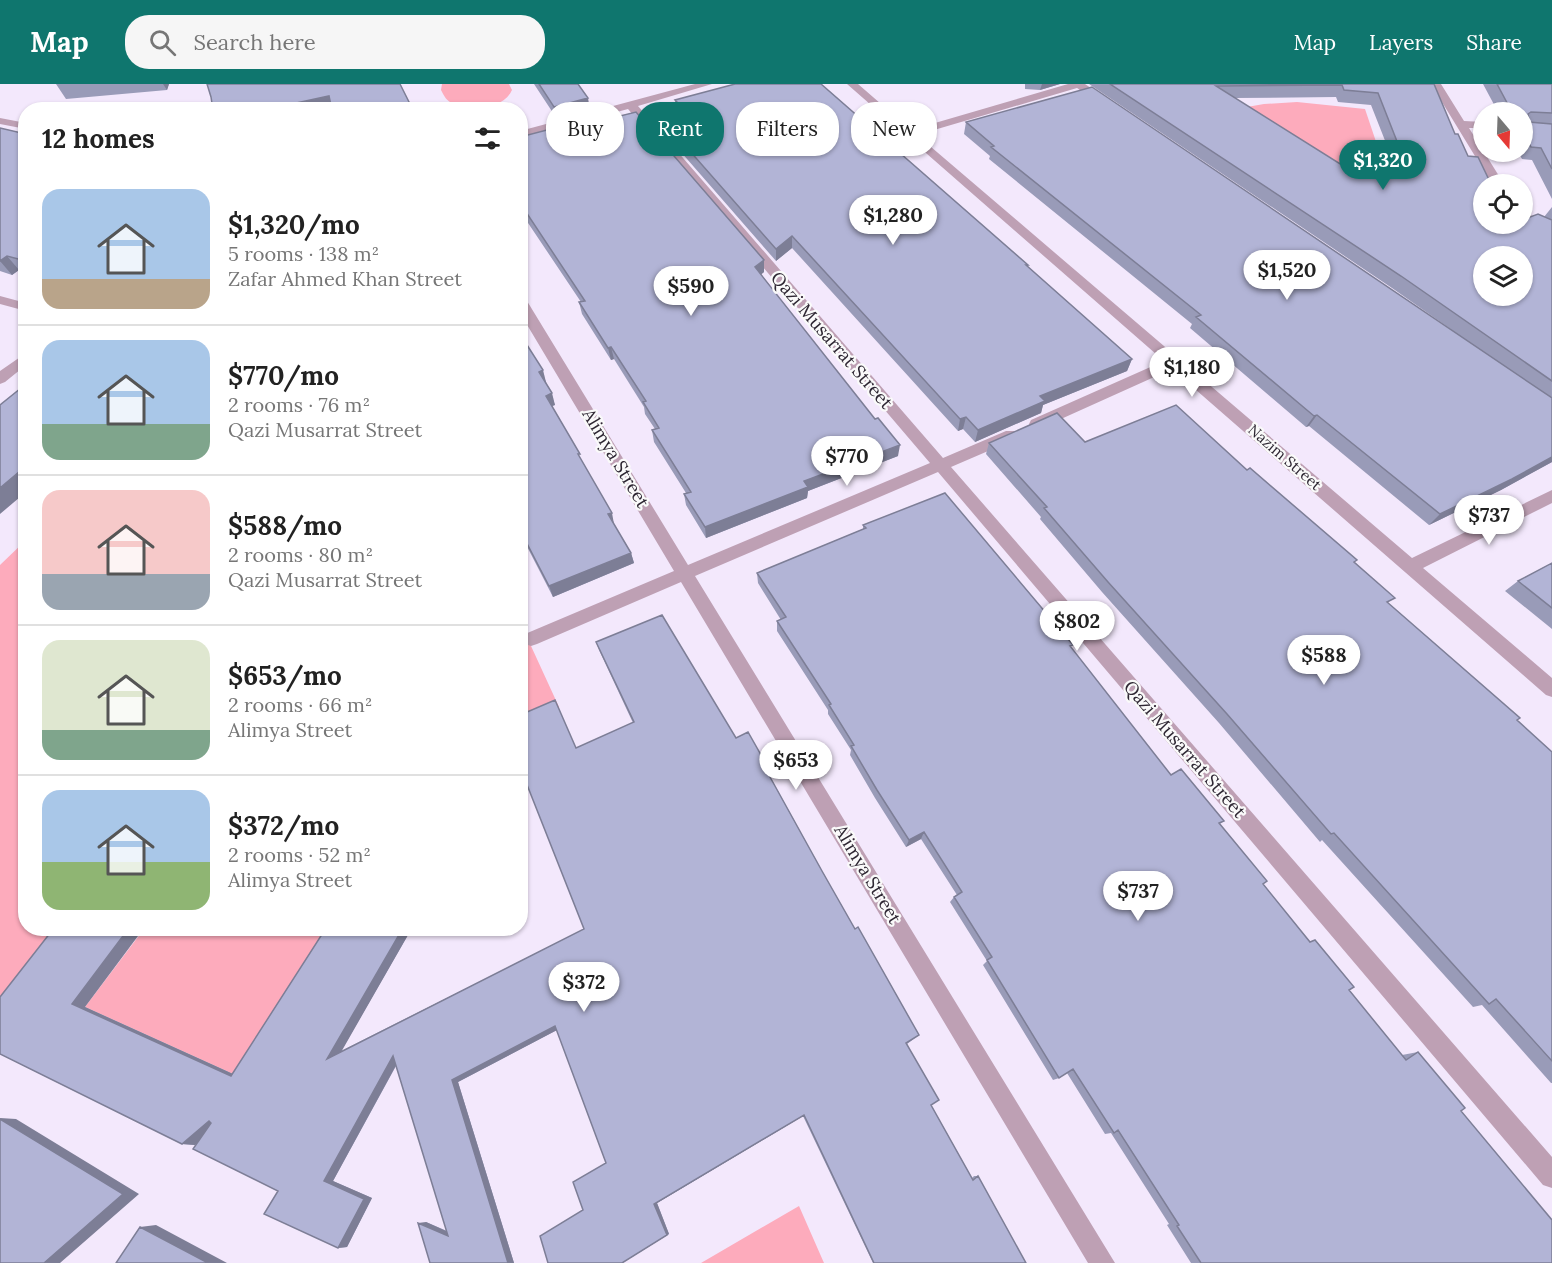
<!DOCTYPE html>
<meta charset="utf-8">
<style>
body{margin:0;font-family:Lora,serif;background:#f6f6f6;color:#222;height:100vh;display:flex;flex-direction:column;font-size:22px;white-space:nowrap}
*{box-sizing:border-box;margin:0}
p{font-size:20px;color:#767676}
.icon{flex:none;width:33px;height:33px;fill:none;stroke:currentColor;stroke-width:2;stroke-linecap:round;stroke-linejoin:round}
.map{position:relative;flex:1;overflow:hidden}
.side{position:absolute;left:18px;top:18px;width:510px;height:834px;display:flex;flex-direction:column;background:#fff;border-radius:24px;box-shadow:0 2px 4px #0004}
.side>*{flex:none}
.guide{position:absolute;left:546px;top:18px;width:570px;height:54px;display:flex;gap:12px}
.needle{width:39px;rotate:161deg}
.fabs{position:absolute;left:1473px;top:18px;display:grid;gap:12px}
.fabs a{display:grid;place-items:center;width:60px;height:60px;border-radius:50%;background:#fff;box-shadow:0 2px 4px #0004;font-size:30px}
.price{position:absolute;translate:-50% -51px;padding:0 14px;border-radius:21px;background:#fff;color:#222;font-size:20px;line-height:39px;filter:drop-shadow(0 2px 3px #0008)}
.price::after{content:'';position:absolute;left:50%;top:36px;width:18px;height:14px;margin-left:-9px;background:inherit;clip-path:polygon(0 0,100% 0,50% 100%)}
.price.on{background:#0f766e;color:#fff}
ul{padding:0;list-style:none}
li{display:flex;align-items:center;gap:18px;height:150px;padding:0 24px}
li+li{border-top:2px solid #e0e0e0}
li span{display:grid;place-items:center;flex:none;width:168px;height:120px;border-radius:18px;color:#555}
li>.icon{margin-inline-start:auto}
span .icon{width:72px;height:72px;fill:#fffc;stroke-width:1}
li b{font-size:26px}
h2{display:flex;justify-content:space-between;align-items:center;height:72px;padding:0 24px;font-size:26px}
.chip{padding:0 21px;border-radius:24px;background:#fff;box-shadow:0 2px 4px #0004;font-size:21px;line-height:54px}
.chip.on{background:#0f766e;color:#fff}
header{display:flex;align-items:center;gap:36px;box-sizing:border-box;height:84px;padding:0 30px;background:#0f766e;color:#fff}
header strong{font-size:28px}
nav{display:flex;gap:33px;margin-inline-start:auto;font-size:21px}
.search{width:420px;height:54px;background:#f6f6f6;display:flex;align-items:center;gap:15px;box-sizing:border-box;padding:0 21px;border-radius:24px;color:#767676;font-size:22px}
.map>svg:first-child{display:block}
</style>
<header>
<strong>Map</strong>
<div class="search"><svg class="icon" aria-label="search" viewBox="0 0 24 24"><circle cx="10" cy="10" r="6"/><path d="M15 15l6 6"/></svg>Search here</div>
<nav><a>Map</a><a>Layers</a><a>Share</a></nav>
</header>
<div class="map">
<svg width="1552" height="1179" viewBox="0 0 1552 1179">
<rect width="100%" height="100%" fill="#f3e8fc"/>
<!-- green -->
<path fill="#fdabbc" d="M442,0h67l3,6c-8,19 -46,24 -62,12 -4,-2 -7,-8 -9,-12z
M1297,18l68,7 32,95 -156,-96 23,-4z
M25,457l1,387 44,1 -70,90v-454z
M520,538l39,85 -39,15z
M144,845h194l-96,149 -157,-71z
M799,1122l25,57h-123z"/>
<g fill="none" stroke-linecap="round" stroke-linejoin="round">
<!-- minor -->
<path fill="#bea0b4" fill-rule="evenodd" d="M695,0h17l-74,22 305,352 63,-27h10l2,4 -2,4 -65,28 601,690v31l-9,-3 -605,-713 -243,104 420,687h-27l-407,-681 -144,62 -6,2 -6,-2 -3,-5 3,-5 149,-63 -154,-258v-16l7,4 161,264 242,-102 -302,-354 -108,29v-7z
M847,0h11l53,46 157,-46h17l25,17v4h-8l-25,-17 -160,47 495,423 140,-68v13l-129,65 129,110v19l-6,-2 -374,-326 -131,59h-10l-2,-4 2,-4 133,-59z
M1431,0h10l23,37 20,1v6h-15l35,56h-12z
M0,34l26,5v6l-26,-5z
M1522,127l30,15v9l-30,-15z
M0,212l26,7v8l-26,-7z
M26,269v12l-21,17 -5,2v-13z"/>
</g>
<!-- wall -->
<path fill="#999bb8" fill-rule="evenodd" d="M56,0h113l-2,6 -101,9z
M534,0h44l12,25 14,11 160,152 -3,2 137,182 -90,35 -1,7 -101,40 -20,-33 -2,-11 2,-1 -32,-51 -2,-12 3,-1 -10,-15 -1,-7 -30,-48 -3,1 -29,-46 -3,-12h2l-61,-91v-74l43,-11 -2,-8 -4,1z
M1025,0h35l-20,6 -15,-1z
M1089,0h345l50,140 39,-4 21,-3 8,-10v255l-51,28 -72,35 -120,-99 -3,1 -116,-99 2,-4 -203,-165 1,-3 -26,-22 2,-12 486,208 -60,-42zM1336,13l2,5 33,3 26,66 -52,-4 -111,-69z
M1483,0h69v115l-20,-39 -10,-1 -4,-7h4v-40h-24z
M675,16l353,167 104,92 -5,12 -84,34 -2,8 -66,29 -12,-13 -5,2 -166,-183 -16,13 -123,-141 -1,-12 23,-5z
M0,44l26,6v138l-7,-2 -7,5 -12,-4z
M520,250l26,48 9,23 -3,1 31,57 31,61 17,29 3,10 -81,34 -33,-64z
M1085,358l162,28 108,92 34,42 163,148v331h-1l-69,-78 -9,2 -151,-167 -2,2 -101,-119 -117,-131 -62,-73 1,-2 -55,-63 3,-11z
M863,441l208,123 100,127 53,46 -4,3 43,60 47,58 5,-2 34,50 53,65 16,-3 43,59 91,152h-361l-24,-38 2,-1 -58,-91 -6,1 -38,-61 -8,5 -6,2 -70,-115 4,-4 -37,-59 4,-5 3,-2 -36,-56 -15,8 -31,-49 -25,-43 1,-5 -23,-36v-4l-51,-79v-10l4,-1 -23,-37 -1,-10 106,-44z
M1552,479v66l-47,-38 13,-10z
M596,558l140,96 37,44 49,89 33,58 64,106 -12,9 24,61 41,73 2,-2h4l48,87h-153l-70,-147 -146,87 12,31 -47,29 -39,-53 23,-47 -49,-133 -99,52 56,181h-84l-4,-41 21,9 -51,-165 -63,115 39,17 -25,49 -9,1 -60,-57 -80,-50 -3,4 -13,-1 -182,-90 85,-47 148,67 93,-146h86l-71,123 243,-122 -8,-181 57,-25 -34,-73z"/>
<!-- shaded-wall -->
<path fill="#7d7e96" d="M163,0h6l-2,6z
M1042,0h18l-20,6z
M329,12l5,14h-70z
M588,14l2,12 -33,9 -3,-12z
M792,152v12l-16,13v-12z
M7,172l12,14 -7,5 -12,-14z
M764,176v12l-8,7 -1,-12z
M611,263l3,12 -3,1 -3,-12z
M1132,275l-5,12 -84,34 -2,8 -66,29 3,-12 62,-34z
M543,286l3,12 -4,1 -3,-11z
M552,309l3,12 -6,2 -3,-11z
M1317,331l-8,11 -3,1 8,-11z
M966,333l-3,12 -5,2 2,-12z
M900,361l-2,11 -90,35 -1,7 -101,40 -1,-11 99,-46z
M1552,373v5l-51,28 -72,35 11,-11z
M26,382v26l-26,22v-26z
M612,429l2,11 -6,-10z
M631,469l3,10 -81,34 -4,-11z
M924,748l-3,7 -15,8 3,-7z
M129,844h15l-59,79 157,71 -11,-2 -159,-72z
M403,844h9l-76,133 -9,-2z
M555,942l4,3 -101,53 56,181h-6l-56,-183z
M393,972l7,2 -67,123 39,17 -25,49 -9,1 -14,-67z
M804,1031l-1,1 -146,87 12,31 -47,29 32,-59z
M0,1034l16,1 123,75 -79,69h-16z
M209,1037l11,1 -25,23 -13,-1z
M426,1138l29,13 -7,1 -30,-13z
M156,1141l71,38h-19l-68,-36z"/>
<!-- building -->
<path fill="#b2b4d6" stroke="#7d7e96" stroke-width="1.5" fill-rule="evenodd" d="M207,0h193l13,26h-81l-3,-14 -65,14h-51l-2,-13z
M539,0h39l10,14 -34,9z
M735,0h86l207,181h-2l106,94 -92,37 5,5 -67,29 -12,-13 -6,2 -168,-183 -16,13 -124,-141 25,-6 -2,-2z
M1110,0h324l21,50h3l10,22 10,1 13,27h-7v40h38v-4l16,-6 14,6v161l-151,-105zM1342,1l2,5 34,3 31,79 -64,-5 -129,-81zM1484,172h38v40h-38z
M1497,0h55v29l-21,-1 -3,2 1,8 23,2v45l-11,-21 -10,-1 -9,-15v-20h-10z
M1092,3l460,311v59l-40,22 -72,35 -123,-99 -3,1 -118,-99 5,-2 -210,-168 3,-1 -28,-24z
M595,24l9,12 32,-8 128,148 -9,7 120,152 3,-1 22,27 -96,36 4,6 -103,40 -21,-33 7,-2 -39,-62 7,-2 -16,-26 3,-1 -35,-54 -3,1 -29,-46 6,-1 -65,-98v-66l46,-12 -5,-8z
M0,44l26,6v127l-19,-5 -7,5z
M520,250l23,36 -4,2 13,21 -6,3 34,58h-2l34,59 -4,1 23,39 -82,33 -29,-56z
M26,300v82l-26,22v-83z
M1176,321l71,65 3,-2 107,92 -3,2 41,36 -8,4 133,116 -3,2 35,32v309l-56,-62 -7,5 -155,-171 -3,1 -104,-120 -119,-132 -64,-74 3,-1 -58,-64 68,-30 28,29z
M945,409l128,152 -3,1 101,129 10,-6 43,52 -5,2 48,58 -4,3 47,58 5,-2 39,47 -5,3 57,70 12,-8 47,56 -4,3 91,109v43h-351l-24,-37 2,-1 -61,-95 -4,3 -41,-64 -14,9 -72,-118 5,-3 -38,-60 8,-5 -38,-60 -15,8 -32,-50 -26,-44 3,-1 -25,-40 2,-1 -54,-83 9,-4 -29,-44 109,-45 -3,-3z
M1552,479v45l-34,-27z
M662,531l74,123 12,-6 25,44 -3,1 52,94 33,58 3,-2 61,108 -13,8 33,57 -8,5 42,75 5,-4 48,87h-152l-70,-148 -150,89 13,31 -45,28h-74l-8,-27 43,-26 -10,-28 33,-19 -51,-137 -103,54 56,183h-78l-12,-40 30,13 -55,-180 -69,125 40,18 -26,49 -74,-34 14,-23 -85,-42 18,-26 -2,-2 -27,23 -182,-90v-57l54,-69h75l-57,76 159,72 95,-148h77l-76,131 257,-130 -64,-162v-52l35,-15 21,48 58,-26 -38,-80z
M0,1035l123,75 -79,69h-44z
M140,1143l68,36h-92z"/>
<g text-anchor="middle" dominant-baseline="central" stroke-width="4.5" stroke-linejoin="round" paint-order="stroke">
<!-- far-street labels -->
<g font-size="15" fill="#2e2733" stroke="#fafafa">
<text transform="translate(1285 373) rotate(41)">Nazim Street</text>
</g>
<!-- street labels -->
<g font-size="18" fill="#2e2733" stroke="#fafafa">
<text transform="translate(832 256) rotate(49)">Qazi Musarrat Street</text>
<text transform="translate(616 374) rotate(59)">Alimya Street</text>
<text transform="translate(1185 665) rotate(49)">Qazi Musarrat Street</text>
<text transform="translate(868 790) rotate(59)">Alimya Street</text>
</g>
</g>
</svg>
<div class="fabs">
<a><svg class="needle" viewBox="-14 -14 28 28"><path d="M0-13l5 13h-10z" fill="#e53935"/><path d="M0 13l5-13h-10z" fill="#767676"/></svg></a>
<a><svg class="icon" aria-label="locate" viewBox="0 0 24 24"><circle cx="12" cy="12" r="6"/><path d="M12 2v4M12 18v4M2 12h4M18 12h4"/></svg></a>
<a><svg class="icon" aria-label="layers" viewBox="0 0 24 24"><path d="M12 4l9 5-9 5-9-5zM3 14l9 5 9-5"/></svg></a>
</div>
<b class="price on" style="left:1383px;top:107px">$1,320</b>
<b class="price" style="left:893px;top:162px">$1,280</b>
<b class="price" style="left:1287px;top:217px">$1,520</b>
<b class="price" style="left:691px;top:233px">$590</b>
<b class="price" style="left:1192px;top:314px">$1,180</b>
<b class="price" style="left:847px;top:403px">$770</b>
<b class="price" style="left:1489px;top:462px">$737</b>
<b class="price" style="left:1077px;top:568px">$802</b>
<b class="price" style="left:1324px;top:602px">$588</b>
<b class="price" style="left:796px;top:707px">$653</b>
<b class="price" style="left:1138px;top:838px">$737</b>
<b class="price" style="left:584px;top:929px">$372</b>
<div class="guide">
<a class="chip">Buy</a>
<a class="chip on">Rent</a>
<a class="chip">Filters</a>
<a class="chip">New</a>
</div>
<section class="side">
<h2>12 homes<svg class="icon" aria-label="filters" viewBox="0 0 24 24"><path d="M4 7h16M4 17h16"/><circle cx="9" cy="7" r="2"/><circle cx="15" cy="17" r="2"/></svg></h2>
<ul>
<li><span style="background:linear-gradient(#a9c7e8 75%,#b9a48a 0)"><svg class="icon" aria-label="home" viewBox="0 0 24 24"><path d="M3 11l9-7 9 7M6 9v11h12V9"/></svg></span><div><b>$1,320/mo</b><p>5 rooms · 138 m²</p><p>Zafar Ahmed Khan Street</p></div></li>
<li><span style="background:linear-gradient(#a9c7e8 70%,#7fa58c 0)"><svg class="icon" aria-label="home" viewBox="0 0 24 24"><path d="M3 11l9-7 9 7M6 9v11h12V9"/></svg></span><div><b>$770/mo</b><p>2 rooms · 76 m²</p><p>Qazi Musarrat Street</p></div></li>
<li><span style="background:linear-gradient(#f6c9c9 70%,#9aa5b1 0)"><svg class="icon" aria-label="home" viewBox="0 0 24 24"><path d="M3 11l9-7 9 7M6 9v11h12V9"/></svg></span><div><b>$588/mo</b><p>2 rooms · 80 m²</p><p>Qazi Musarrat Street</p></div></li>
<li><span style="background:linear-gradient(#dfe7d0 75%,#7fa58c 0)"><svg class="icon" aria-label="home" viewBox="0 0 24 24"><path d="M3 11l9-7 9 7M6 9v11h12V9"/></svg></span><div><b>$653/mo</b><p>2 rooms · 66 m²</p><p>Alimya Street</p></div></li>
<li><span style="background:linear-gradient(#a9c7e8 60%,#8fb573 0)"><svg class="icon" aria-label="home" viewBox="0 0 24 24"><path d="M3 11l9-7 9 7M6 9v11h12V9"/></svg></span><div><b>$372/mo</b><p>2 rooms · 52 m²</p><p>Alimya Street</p></div></li>
</ul>
</section>
</div>
